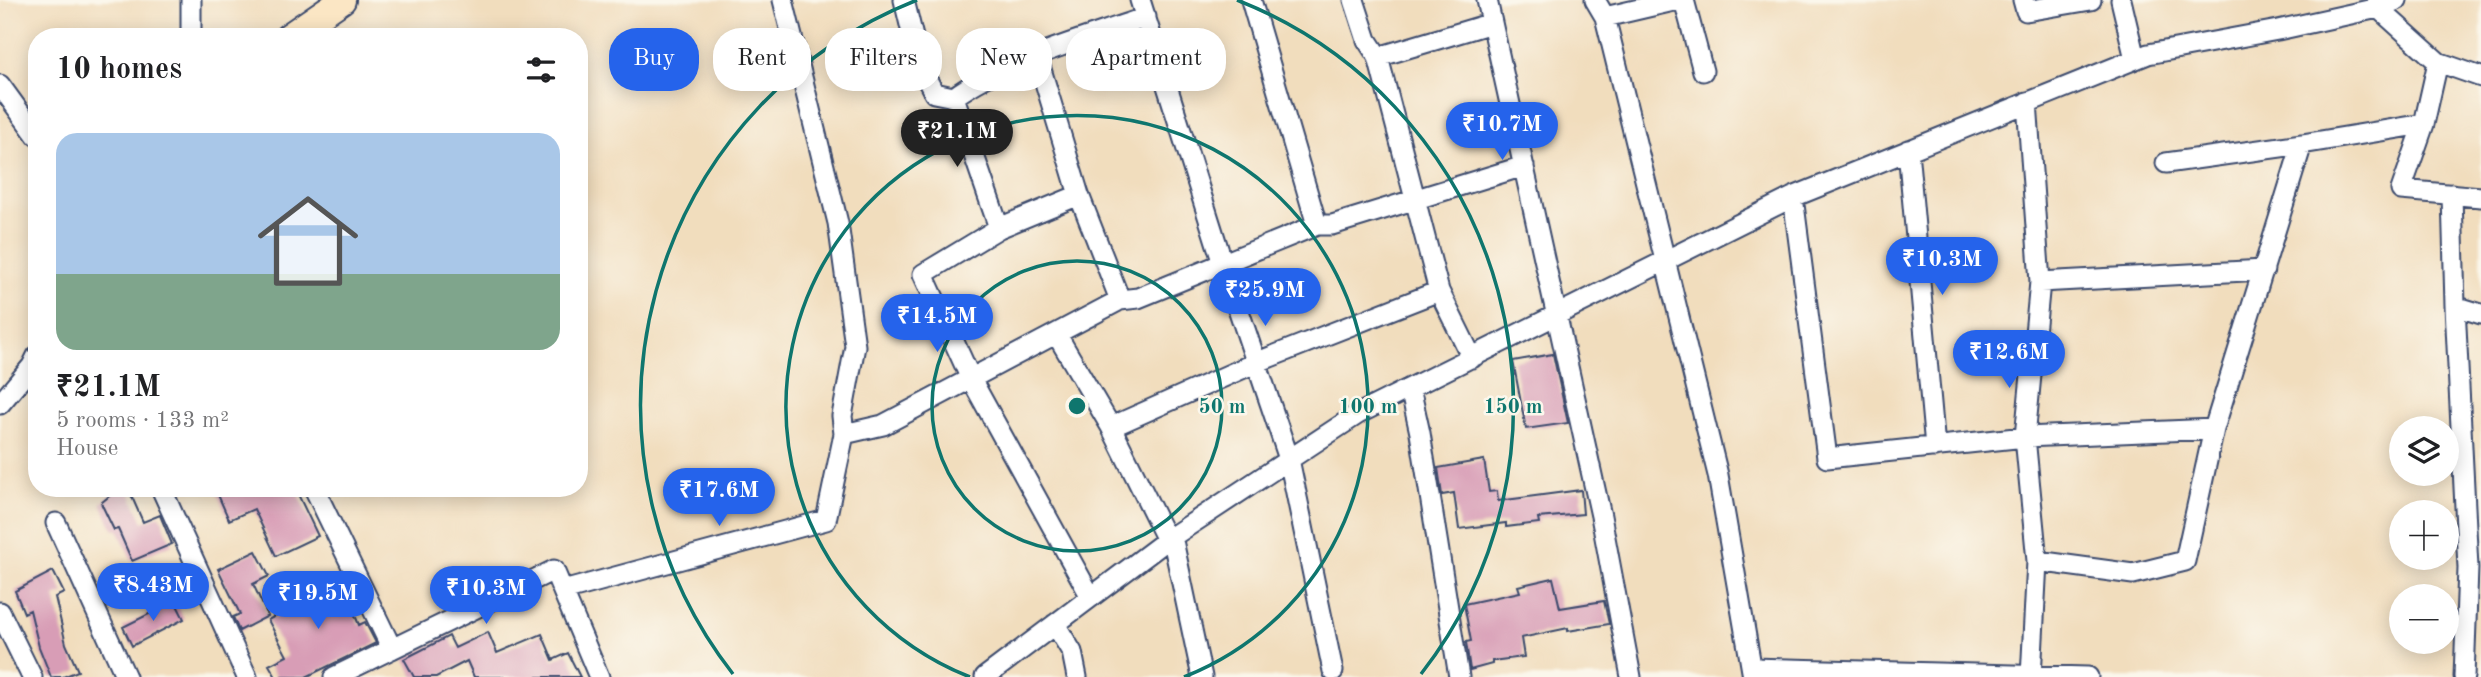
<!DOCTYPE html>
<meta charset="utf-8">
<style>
body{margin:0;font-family:"Old Standard TT",serif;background:#f6f6f6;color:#202124;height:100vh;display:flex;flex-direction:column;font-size:26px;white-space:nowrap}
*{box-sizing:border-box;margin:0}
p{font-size:23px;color:#757577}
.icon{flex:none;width:38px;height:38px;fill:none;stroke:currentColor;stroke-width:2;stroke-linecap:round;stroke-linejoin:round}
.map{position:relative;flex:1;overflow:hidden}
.side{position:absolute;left:28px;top:28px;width:560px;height:469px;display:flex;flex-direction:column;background:#fff;border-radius:28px;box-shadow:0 4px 18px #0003}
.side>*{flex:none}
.top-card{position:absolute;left:609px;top:28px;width:665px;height:63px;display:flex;gap:14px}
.tools{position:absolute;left:2389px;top:416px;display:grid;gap:14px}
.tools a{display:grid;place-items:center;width:70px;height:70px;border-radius:50%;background:#fff;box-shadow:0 4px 18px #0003;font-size:35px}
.price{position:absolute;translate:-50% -60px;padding:0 16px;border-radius:24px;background:#2563eb;color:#fff;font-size:23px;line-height:46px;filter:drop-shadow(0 2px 4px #0008)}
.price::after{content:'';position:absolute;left:50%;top:42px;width:21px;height:16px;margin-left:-10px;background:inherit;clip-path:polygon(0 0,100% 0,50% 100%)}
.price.current{background:#222;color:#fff}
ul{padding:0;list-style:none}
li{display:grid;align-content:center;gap:14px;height:371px;padding:0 28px}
li span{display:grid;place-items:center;height:217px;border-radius:21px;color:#555}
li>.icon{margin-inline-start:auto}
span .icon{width:126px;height:126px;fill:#fffc;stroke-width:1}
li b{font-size:30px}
h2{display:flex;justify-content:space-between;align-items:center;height:84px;padding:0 28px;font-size:30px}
.pill{padding:0 24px;border-radius:28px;background:#fff;box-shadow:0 4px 18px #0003;font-size:24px;line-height:63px}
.pill.current{background:#2563eb;color:#fff}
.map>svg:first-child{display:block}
</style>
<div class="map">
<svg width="2481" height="677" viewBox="0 0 2481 677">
<rect width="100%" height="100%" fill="#fbf7ec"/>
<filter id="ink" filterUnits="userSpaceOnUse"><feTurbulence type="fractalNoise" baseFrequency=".0143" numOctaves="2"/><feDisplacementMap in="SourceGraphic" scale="14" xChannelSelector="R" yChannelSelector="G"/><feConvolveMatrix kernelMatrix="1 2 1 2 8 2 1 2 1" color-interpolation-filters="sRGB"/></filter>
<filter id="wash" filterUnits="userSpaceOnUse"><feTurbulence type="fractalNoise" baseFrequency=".00686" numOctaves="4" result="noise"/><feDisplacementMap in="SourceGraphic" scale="28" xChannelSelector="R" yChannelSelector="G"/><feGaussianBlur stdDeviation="1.57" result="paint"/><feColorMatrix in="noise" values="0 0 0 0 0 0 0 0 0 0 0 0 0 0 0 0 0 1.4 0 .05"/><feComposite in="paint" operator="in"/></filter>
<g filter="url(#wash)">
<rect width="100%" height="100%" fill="#f1ddbd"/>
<g id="blocks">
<!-- building -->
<path fill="#d89db6" d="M1553,354l15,69 -42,6 -13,-68z
M1484,460l5,32 8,-1 1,10 83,-11 2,24 -45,4 1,5 -33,4v-4l-47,6 -5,-36 -12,2 -4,-27z
M119,488h9l15,34 17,-7 12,29 -40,17 -14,-32 -4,1 -13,-27z
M215,488h80l23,48 -42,20 -22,-47 -25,11z
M256,551l13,25 -16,8 15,32 -29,15 -6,-14 7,-3 -22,-45z
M53,571l11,22 -9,4 11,47 12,27 -15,6h-12l-12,-30 -9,-37 -6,3 -9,-22z
M339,576l20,49 6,-3 11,21 -70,34h-30l-7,-12 18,-9 -19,-36 31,-17 -3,-9z
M1553,578l7,30 44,-7 5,23 -41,7v-3l-47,10 3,19 -32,4v3l-22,6 -4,-28 5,-1 -7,-37 56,-12 -2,-6z
M175,601l9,18 -52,27 -9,-19z
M488,632l9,21 45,-19 11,26 15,-7 12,24h-106l-7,-16 -31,16h-22l-10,-18 45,-23 6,12z"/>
</g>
</g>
<g filter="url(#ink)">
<use href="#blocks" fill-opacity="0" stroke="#3b496c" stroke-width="2"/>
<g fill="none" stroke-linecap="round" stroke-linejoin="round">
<!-- street casing -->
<g stroke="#3b496c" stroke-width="23">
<path id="street" d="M904,0l16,66 14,27 20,4c48,-36 134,-59 192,-80
M1140,0l83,264 66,195 44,212
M1251,0l66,225
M1354,0l13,40 11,17 61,234 33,67
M1487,0l114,516 30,161
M1595,0l10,17 113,458 35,202
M1684,0l19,71
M2023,0l3,11 65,-11
M2121,0l14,59
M2377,0l1,8 60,54 -14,62
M1605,17l73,-17
M191,37v-37
M1037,56l42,139 41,105
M1378,57l114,-34
M2438,62l43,15
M0,85l37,51
M954,97l45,131
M2027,102l13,180 -15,155 12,124 -6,116
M1908,150l27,297
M2166,163l136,-19
M2452,194l3,112 26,8
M1079,195l-80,33 -76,46 48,105 120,218
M1793,197l34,261 198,-21 189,-8 88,-285 122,-20 -23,66 80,7
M2040,282l224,-12
M2455,306l13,262 -4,109
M1057,335l54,92 56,113
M1410,388l10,45 39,244
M0,404l32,-38 5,-10
M1111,427l144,-64 184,-72
M844,434l39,-9 237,-125 18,-2 179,-73h15l192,-59
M161,488l86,189
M314,488l78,161
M56,523l70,154
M1172,536l30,141
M2037,561l96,13 52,-13 29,-132
M563,591l263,-71 18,-86 -2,-18 13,-70 -17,-123 -55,-223
M0,612l32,65
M1055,624l17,28 5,25
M1752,668l336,9
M334,677l220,-107 45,107
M985,677l182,-137 191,-126 435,-217 355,-143 130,-24 100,-22 19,-8"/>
</g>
<!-- secondary casing -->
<g stroke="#3b496c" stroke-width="30">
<path id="secondary" d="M288,37l54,-37"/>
</g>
<!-- street -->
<use href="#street" stroke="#fff" stroke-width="19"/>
<!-- secondary -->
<use href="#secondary" stroke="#fbe6c4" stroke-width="26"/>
</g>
</g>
<!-- distance rings -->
<g fill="none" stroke="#0f766e" stroke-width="3.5">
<circle cx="1077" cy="406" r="145"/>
<path d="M970 677A291 291 0 1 1 1184 677"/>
<path d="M733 674A436 436 0 0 1 917 0M1237 0A436 436 0 0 1 1421 674"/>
</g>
<circle cx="1077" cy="406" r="10" fill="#0f766e" stroke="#fbf7ec" stroke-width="3.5"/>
<g font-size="21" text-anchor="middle" font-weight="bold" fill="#0f766e" stroke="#fbf7ec" stroke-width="5" stroke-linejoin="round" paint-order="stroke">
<text x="1222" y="413">50 m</text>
<text x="1368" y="413">100 m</text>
<text x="1513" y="413">150 m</text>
</g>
</svg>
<div class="tools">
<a><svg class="icon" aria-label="layers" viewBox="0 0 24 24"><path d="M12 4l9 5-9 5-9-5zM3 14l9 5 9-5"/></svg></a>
<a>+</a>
<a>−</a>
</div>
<b class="price" style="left:1502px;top:162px">₹10.7M</b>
<b class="price current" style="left:957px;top:169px">₹21.1M</b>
<b class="price" style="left:1942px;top:297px">₹10.3M</b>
<b class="price" style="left:1265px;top:328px">₹25.9M</b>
<b class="price" style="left:937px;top:354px">₹14.5M</b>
<b class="price" style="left:2009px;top:390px">₹12.6M</b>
<b class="price" style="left:719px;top:528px">₹17.6M</b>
<b class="price" style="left:153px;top:623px">₹8.43M</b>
<b class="price" style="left:486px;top:626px">₹10.3M</b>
<b class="price" style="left:318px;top:631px">₹19.5M</b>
<div class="top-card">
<a class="pill current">Buy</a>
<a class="pill">Rent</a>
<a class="pill">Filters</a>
<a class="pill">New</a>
<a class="pill">Apartment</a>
</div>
<section class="side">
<h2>10 homes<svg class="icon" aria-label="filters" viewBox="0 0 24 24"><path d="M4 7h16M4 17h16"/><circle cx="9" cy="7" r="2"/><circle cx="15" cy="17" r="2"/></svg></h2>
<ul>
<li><span style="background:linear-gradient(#a9c7e8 65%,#7fa58c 0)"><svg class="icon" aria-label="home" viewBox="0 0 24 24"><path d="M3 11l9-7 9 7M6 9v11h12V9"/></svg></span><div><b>₹21.1M</b><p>5 rooms · 133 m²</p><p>House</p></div></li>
</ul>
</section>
</div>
